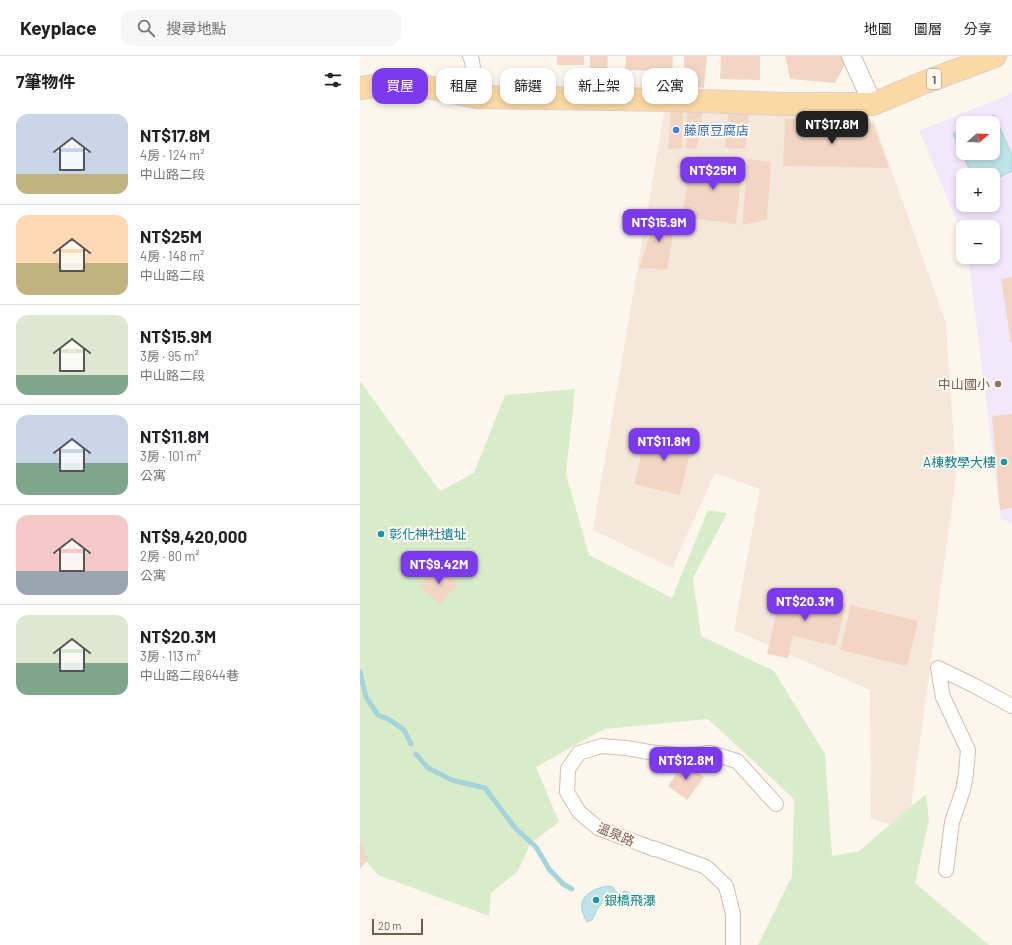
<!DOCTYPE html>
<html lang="zh-TW">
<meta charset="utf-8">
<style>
body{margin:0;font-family:Barlow,"Noto Sans TC",sans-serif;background:#f6f6f6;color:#202124;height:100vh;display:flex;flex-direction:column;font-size:15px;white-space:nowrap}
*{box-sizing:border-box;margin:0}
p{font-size:13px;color:#757577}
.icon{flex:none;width:22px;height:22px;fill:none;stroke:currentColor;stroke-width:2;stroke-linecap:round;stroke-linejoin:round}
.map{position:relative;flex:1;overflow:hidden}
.panel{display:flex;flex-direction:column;background:#fff;width:360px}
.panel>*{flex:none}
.guide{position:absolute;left:12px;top:12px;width:380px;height:36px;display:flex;gap:8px}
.needle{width:26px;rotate:71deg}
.controls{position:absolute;left:596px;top:60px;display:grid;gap:8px}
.controls a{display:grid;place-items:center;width:44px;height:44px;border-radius:8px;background:#fff;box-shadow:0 2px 6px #0003;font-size:20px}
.scale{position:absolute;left:12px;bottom:10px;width:51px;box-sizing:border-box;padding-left:4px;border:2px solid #7a5c4d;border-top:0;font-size:11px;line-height:14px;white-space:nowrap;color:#7a5c4d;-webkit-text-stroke:3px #fffaf3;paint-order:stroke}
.price{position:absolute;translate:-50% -34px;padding:0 9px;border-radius:8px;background:#7c3aed;color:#fff;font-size:13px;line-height:26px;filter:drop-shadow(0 1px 2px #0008)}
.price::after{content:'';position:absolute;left:50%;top:24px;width:12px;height:9px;margin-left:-6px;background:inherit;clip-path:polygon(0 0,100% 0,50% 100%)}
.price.active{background:#222;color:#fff}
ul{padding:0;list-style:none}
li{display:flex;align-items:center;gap:12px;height:100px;padding:0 16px}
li+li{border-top:1px solid #e0e0e0}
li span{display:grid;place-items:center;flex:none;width:112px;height:80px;border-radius:12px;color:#555}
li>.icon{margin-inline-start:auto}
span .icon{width:48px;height:48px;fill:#fffc;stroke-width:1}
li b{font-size:17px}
h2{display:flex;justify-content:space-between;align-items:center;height:48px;padding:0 16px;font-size:17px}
.tag{padding:0 14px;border-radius:12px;background:#fff;box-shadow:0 2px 6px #0003;font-size:14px;line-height:36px}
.tag.active{background:#7c3aed;color:#fff}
header{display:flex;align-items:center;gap:24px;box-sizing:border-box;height:56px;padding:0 20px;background:#fff;border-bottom:1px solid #e0e0e0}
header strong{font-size:19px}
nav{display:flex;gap:22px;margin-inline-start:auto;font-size:14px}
.search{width:280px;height:36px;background:#f6f6f6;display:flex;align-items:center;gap:10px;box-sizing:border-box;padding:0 14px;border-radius:12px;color:#757577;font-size:15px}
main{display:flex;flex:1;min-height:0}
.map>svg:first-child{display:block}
</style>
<header>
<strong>Keyplace</strong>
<div class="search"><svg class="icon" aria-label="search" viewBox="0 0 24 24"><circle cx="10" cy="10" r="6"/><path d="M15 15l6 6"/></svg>搜尋地點</div>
<nav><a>地圖</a><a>圖層</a><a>分享</a></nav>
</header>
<main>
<section class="panel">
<h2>7筆物件<svg class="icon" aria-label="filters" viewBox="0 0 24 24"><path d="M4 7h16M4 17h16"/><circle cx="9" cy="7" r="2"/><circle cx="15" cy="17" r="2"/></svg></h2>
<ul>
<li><span style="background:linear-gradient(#c9d6e8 75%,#c2b280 0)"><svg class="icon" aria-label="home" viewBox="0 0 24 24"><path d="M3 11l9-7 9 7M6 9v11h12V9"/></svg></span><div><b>NT$17.8M</b><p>4房 · 124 m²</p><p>中山路二段</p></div></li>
<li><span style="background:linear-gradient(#ffd9b3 60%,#c2b280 0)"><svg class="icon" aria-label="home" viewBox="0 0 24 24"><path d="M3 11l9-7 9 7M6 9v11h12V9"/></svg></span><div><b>NT$25M</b><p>4房 · 148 m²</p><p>中山路二段</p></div></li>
<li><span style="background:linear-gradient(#dfe7d0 75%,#7fa58c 0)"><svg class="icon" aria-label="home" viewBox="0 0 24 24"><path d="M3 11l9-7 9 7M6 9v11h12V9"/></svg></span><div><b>NT$15.9M</b><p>3房 · 95 m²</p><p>中山路二段</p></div></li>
<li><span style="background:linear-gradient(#c9d6e8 60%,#7fa58c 0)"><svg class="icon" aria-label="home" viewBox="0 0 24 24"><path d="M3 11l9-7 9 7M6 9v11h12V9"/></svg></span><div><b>NT$11.8M</b><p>3房 · 101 m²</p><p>公寓</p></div></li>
<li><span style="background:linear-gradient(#f6c9c9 70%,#9aa5b1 0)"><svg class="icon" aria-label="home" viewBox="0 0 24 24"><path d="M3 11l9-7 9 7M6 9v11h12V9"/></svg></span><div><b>NT$9,420,000</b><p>2房 · 80 m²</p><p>公寓</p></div></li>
<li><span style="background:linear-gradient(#dfe7d0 60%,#7fa58c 0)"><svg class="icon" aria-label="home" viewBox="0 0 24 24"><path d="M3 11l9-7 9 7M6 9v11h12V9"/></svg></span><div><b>NT$20.3M</b><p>3房 · 113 m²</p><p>中山路二段644巷</p></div></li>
</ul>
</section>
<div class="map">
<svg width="652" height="889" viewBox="0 0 652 889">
<rect width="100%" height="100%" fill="#fdf6ec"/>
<!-- residential -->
<path fill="#f5e8da" d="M305,51l209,14 72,202 10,153 -48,353 -37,-10 -1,-129 -136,-60 26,-141 -45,-16 -43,95 -79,-38z"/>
<!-- education -->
<path fill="#f3e8fa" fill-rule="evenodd" d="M652,37v430l-11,-4 -33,-262h25v-30h-30v9l-44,-105zM603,67h30v30h-30zM603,119h30v30h-30z"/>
<!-- green -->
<path fill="#d8ecc9" d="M0,325l80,110 34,-18 31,-78 70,-6 -9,85 23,81 83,43 36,-88 19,3 -34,65 8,58 73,35 51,83 7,102 27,-5 67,-57 3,26 -14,63 74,62h-231l34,-69 2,-77 -86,-80 -104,10 -68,38 23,55 -29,22 -12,27 -27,22 -2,23 -111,-41 -18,-21z"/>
<!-- water -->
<path fill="#bfe3e8" stroke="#a5d3da" d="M634,59l18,40v16l-19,9v-5h-21l-19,-41 10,-5v24h30v-30h-16z
M248,830l5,1c2,6 7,7 12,4l13,5 -2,4c-10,-4 -24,-5 -34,3 -4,4 -7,11 -10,17l-5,2c-2,-4 -4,-8 -5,-12 -3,-16 14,-22 26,-24z"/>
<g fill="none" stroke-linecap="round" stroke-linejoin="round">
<!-- stream -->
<path stroke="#a5d3da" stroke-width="5" d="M0,616l6,25 12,18 12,5 14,10 7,14
M56,698l12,14 24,12 33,8 31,41 20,18 13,22 14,15 9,5"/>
</g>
<!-- building -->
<path fill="#f3d5c3" d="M197,0h27v9h-27z
M230,0h18l-1,17 -17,-1z
M266,0h47l-1,21h-11v-6l-36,-1z
M324,0h23l-3,32 -19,-3z
M361,0h39v24l-40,-1z
M425,0h56l4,8 -10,19 -45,-4z
M327,53l16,1 -6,38 -11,1z
M311,56h12l-1,36 -14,1z
M368,58h21l-4,35 -20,-1z
M425,63l88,5 16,44 -106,-2z
M388,103l23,3 -4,58 -25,5z
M331,104l52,1 -7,63 -54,-7z
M298,156l18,3 -9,55 -28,-2z
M652,221v65h-1l-10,-63z
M652,358v94l-12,2 -8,-94z
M288,372l45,11 -13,56 -46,-11z
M78,510l20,18 -18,20 -21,-18z
M422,533l64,15 -10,42 -43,-10 -5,22 -21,-4z
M491,549l67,16 -11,45 -67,-16z
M324,707l20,14 -17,23 -19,-14z
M0,786l3,4 5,14 -8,9z"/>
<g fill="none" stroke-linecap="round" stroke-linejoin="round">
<!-- minor casing -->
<g stroke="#d1beb0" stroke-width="16">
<path id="minor" d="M110,0l2,5 5,36
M578,612l5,29 25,53 -2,24 -3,16 -11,32 -6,48
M578,612l35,17 39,21
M373,889v-31l-7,-28 -20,-19 -53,-19 1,1 -56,-21 -19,-16 -12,-20 1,-23 11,-16 22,-7 25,2 29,5 32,3 23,-3 27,8 39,43"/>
</g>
<!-- tertiary casing -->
<g stroke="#d1beb0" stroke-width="20">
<path id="tertiary" d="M491,0l22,48"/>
</g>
<!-- primary casing -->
<g stroke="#dad1cd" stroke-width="24">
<path id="primary" d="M0,32l43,-6 74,15 197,3 112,4h87l50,-21 72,-27"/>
</g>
<!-- minor -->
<use href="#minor" stroke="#fff" stroke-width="14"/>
<!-- tertiary -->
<use href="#tertiary" stroke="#fff" stroke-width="18"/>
<!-- primary -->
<use href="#primary" stroke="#fbd9a5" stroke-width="22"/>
</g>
<!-- markers -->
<circle fill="#3f7fe0" stroke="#fffaf3" stroke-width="1.5" cx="316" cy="74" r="4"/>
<circle fill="#8d6e63" stroke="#fffaf3" stroke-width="1.5" cx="638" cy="328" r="4"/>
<g fill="#0f9aa8" stroke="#fffaf3" stroke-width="1.5">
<circle cx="644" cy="406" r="4"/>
<circle cx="21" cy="478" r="4"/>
<circle cx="236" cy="844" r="4"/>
</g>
<g text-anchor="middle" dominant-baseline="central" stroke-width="4" stroke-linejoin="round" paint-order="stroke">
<!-- shield labels -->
<rect fill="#fffaf3" stroke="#a28b7f" stroke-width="1" x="567" y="13" width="14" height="20" rx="3"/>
<g font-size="12" font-weight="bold" fill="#7a5c4d">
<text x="574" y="23">1</text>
</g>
<!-- shop labels -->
<g font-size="13" fill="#366cbe" stroke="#fffaf3" text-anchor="start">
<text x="324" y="74">藤原豆腐店</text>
</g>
<!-- education labels -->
<g font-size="13" fill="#785e54" stroke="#fffaf3" text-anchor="end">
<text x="630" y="328">中山國小</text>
</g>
<!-- culture labels -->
<g font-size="13" fill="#0d838f" stroke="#fffaf3" text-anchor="start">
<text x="636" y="406" text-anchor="end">A棟教學大樓</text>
<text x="29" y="478">彰化神社遺址</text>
<text x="244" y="844">銀橋飛瀑</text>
</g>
<!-- street labels -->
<g font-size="13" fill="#7a5c4d" stroke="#fffaf3">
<text transform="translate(256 778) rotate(23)">溫泉路</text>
</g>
</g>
</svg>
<div class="controls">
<a><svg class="needle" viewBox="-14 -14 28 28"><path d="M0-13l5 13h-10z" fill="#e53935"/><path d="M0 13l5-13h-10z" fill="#757577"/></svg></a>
<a>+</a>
<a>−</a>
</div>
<div class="scale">20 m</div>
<b class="price active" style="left:472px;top:89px">NT$17.8M</b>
<b class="price" style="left:353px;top:135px">NT$25M</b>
<b class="price" style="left:299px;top:187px">NT$15.9M</b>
<b class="price" style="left:304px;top:406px">NT$11.8M</b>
<b class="price" style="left:79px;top:529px">NT$9.42M</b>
<b class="price" style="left:445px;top:566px">NT$20.3M</b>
<b class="price" style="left:326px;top:725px">NT$12.8M</b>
<div class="guide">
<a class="tag active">買屋</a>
<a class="tag">租屋</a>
<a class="tag">篩選</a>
<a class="tag">新上架</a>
<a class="tag">公寓</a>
</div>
</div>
</main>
